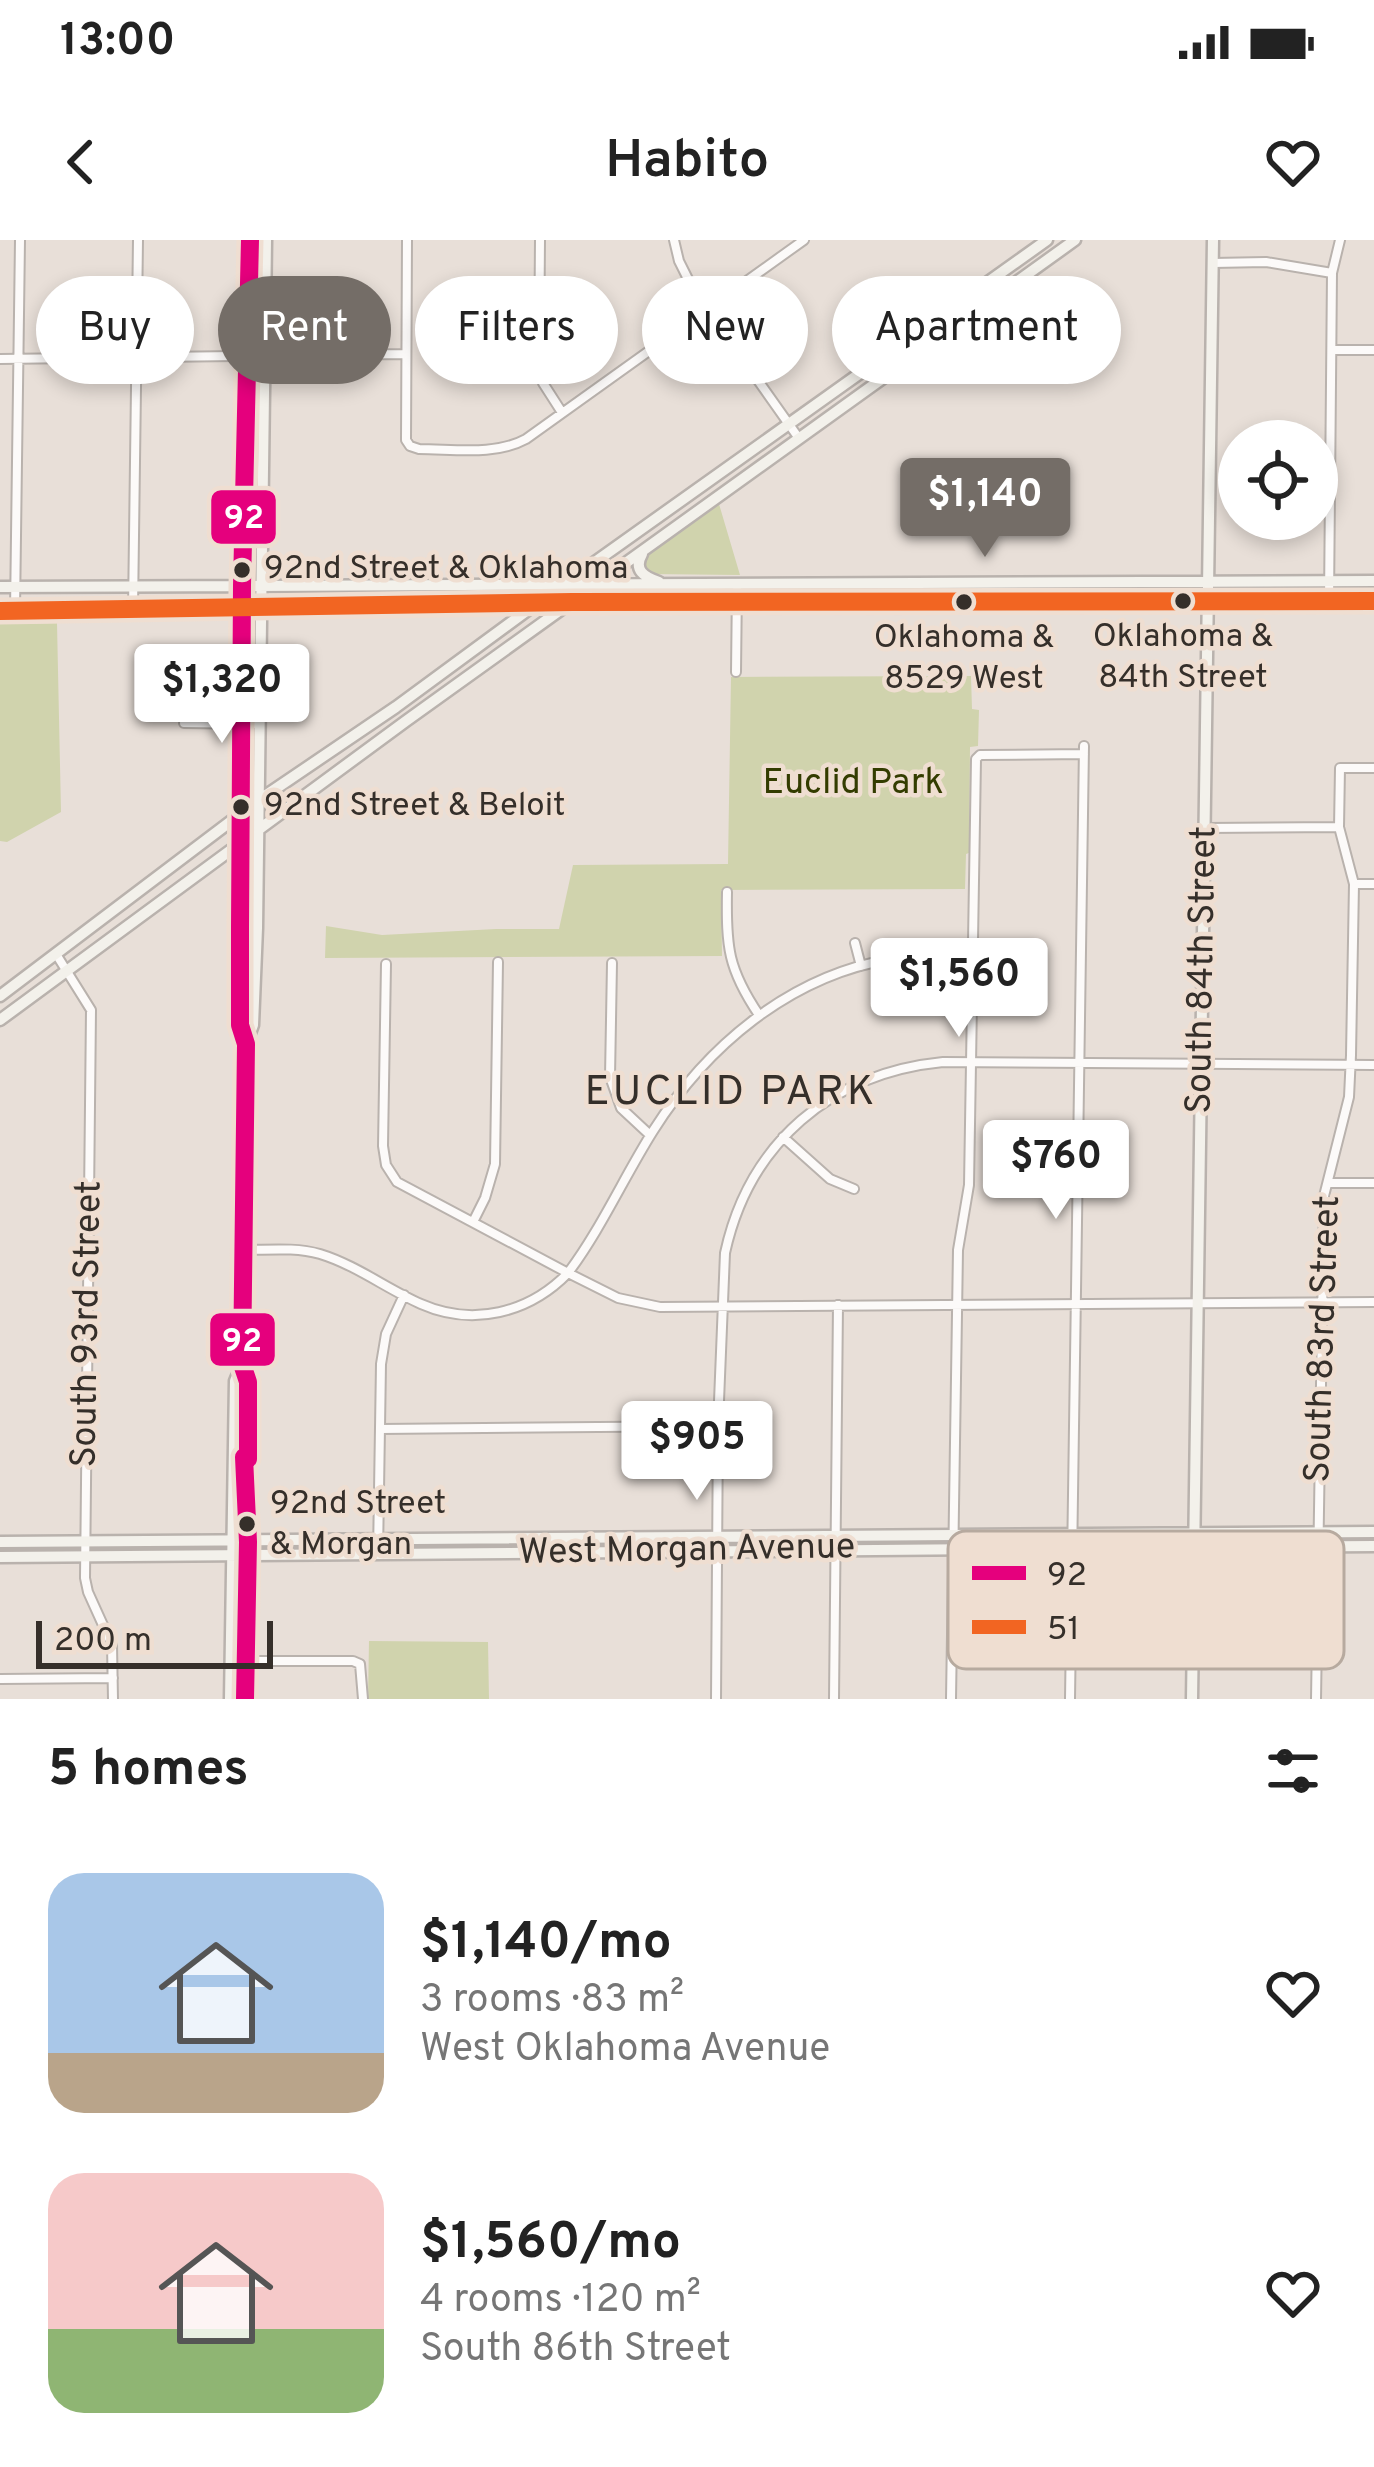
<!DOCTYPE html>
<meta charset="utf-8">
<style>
body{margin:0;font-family:Overpass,sans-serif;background:#f2f2f2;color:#222;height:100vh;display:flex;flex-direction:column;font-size:45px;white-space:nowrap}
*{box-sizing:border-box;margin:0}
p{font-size:39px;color:#767676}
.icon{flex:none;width:66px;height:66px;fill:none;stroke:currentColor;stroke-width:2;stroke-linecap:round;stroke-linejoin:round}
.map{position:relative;height:1459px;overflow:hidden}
.details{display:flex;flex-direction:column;background:#fff;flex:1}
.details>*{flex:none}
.hud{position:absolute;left:36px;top:36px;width:1302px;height:108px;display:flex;gap:24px}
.controls{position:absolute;left:1218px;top:180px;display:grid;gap:24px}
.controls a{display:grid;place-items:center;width:120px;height:120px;border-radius:50%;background:#fff;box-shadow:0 6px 18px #0003;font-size:60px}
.scale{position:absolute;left:36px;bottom:30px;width:237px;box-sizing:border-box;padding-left:12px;border:6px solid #352f2a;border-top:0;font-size:33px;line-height:42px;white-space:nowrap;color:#352f2a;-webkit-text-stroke:9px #efded1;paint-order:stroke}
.price{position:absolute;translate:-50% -102px;padding:0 27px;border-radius:12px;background:#fff;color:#222;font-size:39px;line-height:78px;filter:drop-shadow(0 3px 6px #0008)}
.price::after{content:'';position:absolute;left:50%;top:72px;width:36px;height:27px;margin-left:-18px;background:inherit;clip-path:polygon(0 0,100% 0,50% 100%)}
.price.on{background:#746d67;color:#fff}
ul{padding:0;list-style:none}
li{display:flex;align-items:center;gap:36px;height:300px;padding:0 48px}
li span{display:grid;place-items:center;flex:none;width:336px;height:240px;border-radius:36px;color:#555}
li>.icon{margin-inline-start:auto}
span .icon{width:144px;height:144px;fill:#fffc;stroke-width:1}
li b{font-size:51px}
h2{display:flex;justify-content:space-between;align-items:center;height:144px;padding:0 48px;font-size:51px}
.tag{padding:0 42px;border-radius:54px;background:#fff;box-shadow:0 6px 18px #0003;font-size:42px;line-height:108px}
.tag.on{background:#746d67;color:#fff}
.status{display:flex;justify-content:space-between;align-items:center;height:84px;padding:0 60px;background:#fff;direction:ltr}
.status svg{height:33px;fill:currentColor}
header{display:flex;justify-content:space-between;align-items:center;height:156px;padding:0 48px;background:#fff;font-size:54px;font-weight:600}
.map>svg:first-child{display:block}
</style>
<div class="status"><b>13:00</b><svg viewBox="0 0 49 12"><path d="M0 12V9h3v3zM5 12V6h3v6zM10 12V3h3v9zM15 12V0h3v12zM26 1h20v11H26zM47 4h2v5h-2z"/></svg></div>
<header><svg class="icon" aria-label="back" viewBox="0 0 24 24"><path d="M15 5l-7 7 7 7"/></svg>Habito<svg class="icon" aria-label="heart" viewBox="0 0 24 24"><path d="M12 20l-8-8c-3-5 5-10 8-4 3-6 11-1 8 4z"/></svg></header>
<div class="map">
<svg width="1374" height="1459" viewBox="0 0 1374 1459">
<rect width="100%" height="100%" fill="#e8dfd8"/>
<!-- green -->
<path fill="#d0d3ad" d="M719,264l21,71 -92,-1 -5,-9 4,-9z
M57,383l4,189 -54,30 -7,-1v-217z
M971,436l1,33 7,1 -1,36 -8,1 -1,106 -3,1 -1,35 -244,1 1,66 -397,2 1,-32 56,9 114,-6h63l14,-64 155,-1 3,-187z
M369,1401l119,1 1,57h-121z"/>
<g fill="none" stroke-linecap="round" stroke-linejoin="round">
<!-- street casing -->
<g stroke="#b9b2ad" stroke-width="12">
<path id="street" d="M407,0l-1,200 4,6 9,3c35,0 76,7 107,-10l278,-199
M540,0l-1,120 4,23 18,28
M674,0l5,21 13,26 106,150
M1213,23l53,-1 66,11
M1332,110h42
M0,119l405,-5
M1329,361l3,-328 8,-33
M15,370l5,-370
M133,370l5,-370
M736,432l1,-87
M184,483l76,1
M1206,588l133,-1
M1354,644h20
M727,652c-1,55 1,77 32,123
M855,703l6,23
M56,714l35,56 -6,568 3,14 24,53 1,54
M612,723l-2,114 11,31 29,27
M386,724l-3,182 3,19 11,17 171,91c33,-44 56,-96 85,-142 53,-84 136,-155 238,-172 27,-5 55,-5 82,-6
M783,897l47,42 24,10
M1328,943h46
M473,982l12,-24 10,-34 3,-202
M244,1010c25,0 51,-3 76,4 36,11 67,35 101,50 52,23 108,9 147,-31l50,25 42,9 714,-5
M380,1189l338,-3
M378,1314l3,-190 5,-30 18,-39
M230,1421h123l7,3 3,35
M0,1439l113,-1
M716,1459l2,-273 7,-173c24,-110 106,-180 218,-191l431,3
M834,1459l4,-394
M951,1459l7,-449 11,-65 7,-426 4,-4 104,-1
M1070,1459l14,-953
M1316,1459l8,-503 25,-99 2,-42 3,-171 -15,-57 1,-59h34"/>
</g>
<!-- secondary casing -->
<g stroke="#b9b2ad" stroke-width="15">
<path id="secondary" d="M642,314c-9,16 2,23 17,28
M0,347l1374,-6
M0,371l572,-9 802,-1
M0,756l259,-196 137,-93 140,-103 511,-364
M0,780l406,-299 669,-481
M246,804l7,-19 4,-97 9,-688
M0,1302l1374,-10
M0,1317l1374,-11
M230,1459l5,-318 7,-17
M245,1459l3,-157 -4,-85 4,2v-77l-6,-18 4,-320 -6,-19v-98l2,-342 8,-345
M1192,1459l21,-1459"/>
</g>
<!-- street -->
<use href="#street" stroke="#fcfaf9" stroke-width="8"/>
<!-- secondary -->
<use href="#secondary" stroke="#f3f1eb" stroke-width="10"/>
<!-- bus-1 casing -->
<g stroke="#efded1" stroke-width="27">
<path id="bus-1" d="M245,1459l3,-157 -4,-85 4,2v-77l-6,-18 4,-320 -6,-19v-98l2,-342 8,-345"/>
</g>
<!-- bus-2 casing -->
<g stroke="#efded1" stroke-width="27">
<path id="bus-2" d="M0,371l572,-9 802,-1"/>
</g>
<!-- bus-1 -->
<use href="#bus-1" stroke="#e5007d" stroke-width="18"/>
<!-- bus-2 -->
<use href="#bus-2" stroke="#f26522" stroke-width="18"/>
</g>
<!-- markers -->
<g fill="#352f2a" stroke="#efded1" stroke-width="4.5">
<circle cx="242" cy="330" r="10"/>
<circle cx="1183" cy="361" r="10"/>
<circle cx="964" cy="362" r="10"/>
<circle cx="241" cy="567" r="10"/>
<circle cx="247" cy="1284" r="10"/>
</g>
<g text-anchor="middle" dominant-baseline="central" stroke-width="9" stroke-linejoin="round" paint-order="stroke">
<!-- bus labels -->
<g font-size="33" fill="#352f2a" stroke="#efded1" text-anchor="start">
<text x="264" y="330">92nd Street &amp; Oklahoma</text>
<text x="1183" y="398" text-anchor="middle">Oklahoma &amp;<tspan x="1183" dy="41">84th Street</tspan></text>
<text x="964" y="399" text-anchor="middle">Oklahoma &amp;<tspan x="964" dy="41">8529 West</tspan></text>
<text x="264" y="567">92nd Street &amp; Beloit</text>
<text x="270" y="1265">92nd Street<tspan x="270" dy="41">&amp; Morgan</tspan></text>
</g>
<!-- park labels -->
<g font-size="36" fill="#333c00" stroke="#efded1">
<text x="853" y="544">Euclid Park</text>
</g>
<!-- street labels -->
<g font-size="36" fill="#352f2a" stroke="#efded1">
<text transform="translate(1203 730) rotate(-89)">South 84th Street</text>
<text transform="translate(88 1084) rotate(-89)">South 93rd Street</text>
<text transform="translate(1324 1099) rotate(-88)">South 83rd Street</text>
<text transform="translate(687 1311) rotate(-1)">West Morgan Avenue</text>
</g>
<!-- quarter labels -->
<g font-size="42" letter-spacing="3" fill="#352f2a" stroke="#efded1">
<text x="731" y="853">EUCLID PARK</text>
</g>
</g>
<!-- legend -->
<rect x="948" y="1291" width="396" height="138" rx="18" fill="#efded1" stroke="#b7aa9f" stroke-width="3"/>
<rect x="972" y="1326" width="54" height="14" fill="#e5007d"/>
<rect x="972" y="1380" width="54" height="14" fill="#f26522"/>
<g font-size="33" fill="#352f2a">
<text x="1047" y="1345">92</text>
<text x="1047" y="1399">51</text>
</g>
<g stroke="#efded1" stroke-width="4.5">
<rect x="209" y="248" width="69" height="58" rx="12" fill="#e5007d"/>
<rect x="208" y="1071" width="69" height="57" rx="12" fill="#e5007d"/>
</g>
<g font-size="33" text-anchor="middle" font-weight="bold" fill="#fff">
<text x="244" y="288">92</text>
<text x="242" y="1111">92</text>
</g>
</svg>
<div class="controls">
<a><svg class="icon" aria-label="locate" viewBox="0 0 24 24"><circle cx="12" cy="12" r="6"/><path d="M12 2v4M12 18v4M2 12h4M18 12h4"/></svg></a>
</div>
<div class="scale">200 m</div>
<b class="price on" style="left:985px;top:320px">$1,140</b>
<b class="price" style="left:222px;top:506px">$1,320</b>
<b class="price" style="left:959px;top:800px">$1,560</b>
<b class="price" style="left:1056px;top:982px">$760</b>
<b class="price" style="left:697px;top:1263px">$905</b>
<div class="hud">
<a class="tag">Buy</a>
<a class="tag on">Rent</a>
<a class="tag">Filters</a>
<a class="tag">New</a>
<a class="tag">Apartment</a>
</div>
</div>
<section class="details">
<h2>5 homes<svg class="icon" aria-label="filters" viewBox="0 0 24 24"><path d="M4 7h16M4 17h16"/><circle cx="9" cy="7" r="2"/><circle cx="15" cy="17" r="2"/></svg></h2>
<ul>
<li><span style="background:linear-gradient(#a9c7e8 75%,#b9a48a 0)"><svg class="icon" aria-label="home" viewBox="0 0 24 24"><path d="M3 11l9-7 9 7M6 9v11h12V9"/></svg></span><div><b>$1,140/mo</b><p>3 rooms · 83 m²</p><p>West Oklahoma Avenue</p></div><svg class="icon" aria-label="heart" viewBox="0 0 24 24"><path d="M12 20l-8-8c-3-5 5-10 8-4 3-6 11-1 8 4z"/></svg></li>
<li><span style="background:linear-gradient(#f6c9c9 65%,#8fb573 0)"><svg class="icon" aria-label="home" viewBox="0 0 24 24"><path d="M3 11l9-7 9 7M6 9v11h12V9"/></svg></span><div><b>$1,560/mo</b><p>4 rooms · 120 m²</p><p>South 86th Street</p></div><svg class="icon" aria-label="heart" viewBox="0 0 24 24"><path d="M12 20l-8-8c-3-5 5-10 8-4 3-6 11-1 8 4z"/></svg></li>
</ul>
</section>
